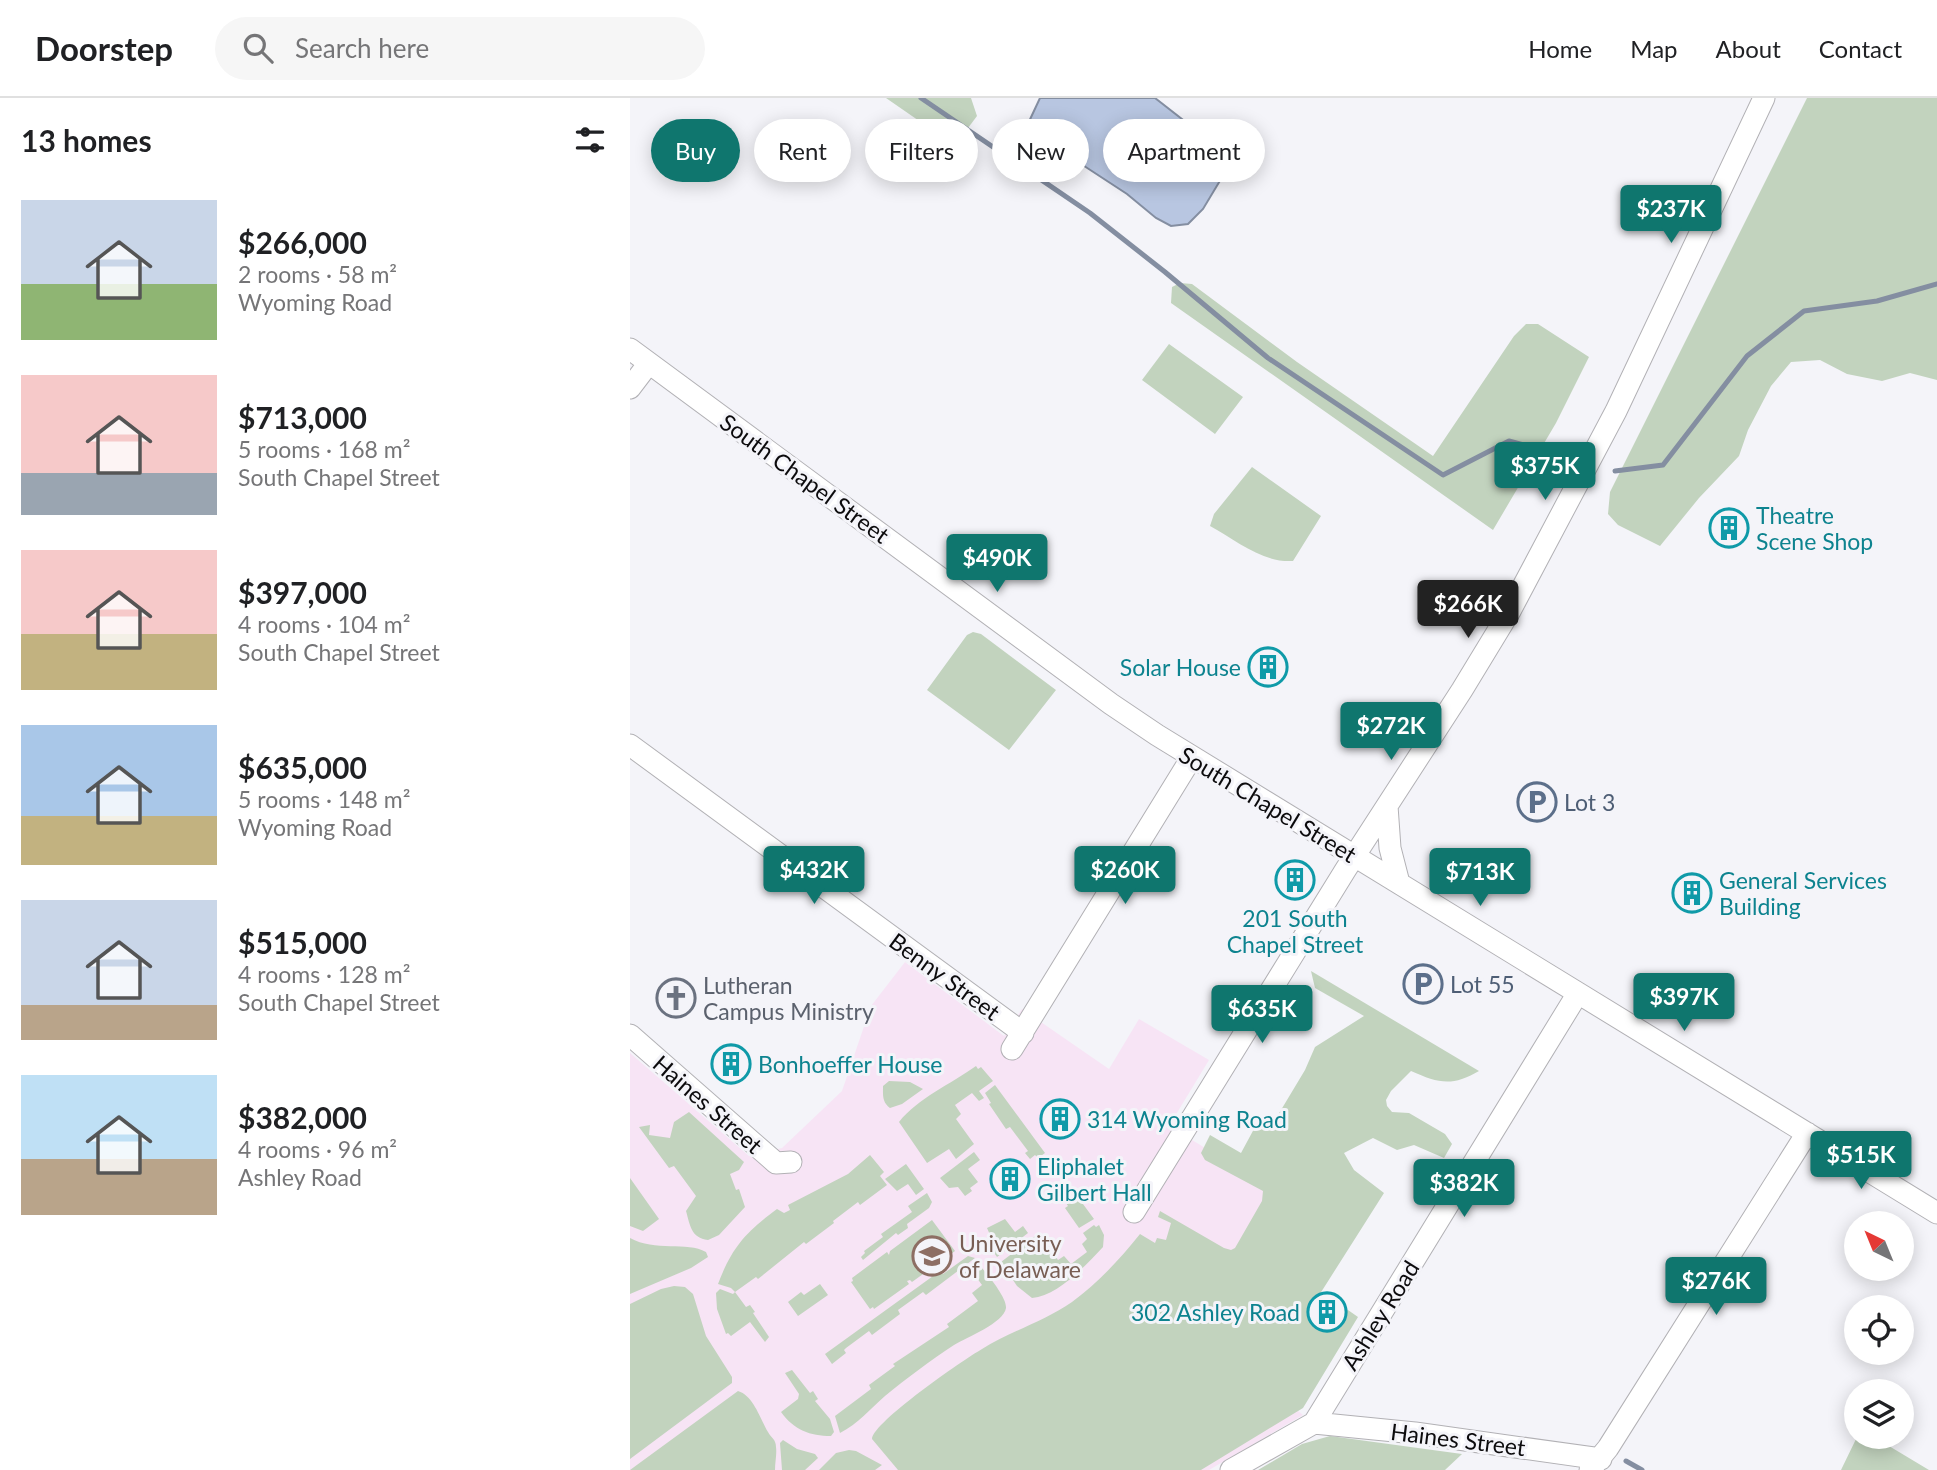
<!DOCTYPE html>
<meta charset="utf-8">
<style>
body{margin:0;font-family:Lato,sans-serif;background:#f6f6f6;color:#202124;height:100vh;display:flex;flex-direction:column;font-size:26px;white-space:nowrap}
*{box-sizing:border-box;margin:0}
p{font-size:23px;color:#757577}
.icon{flex:none;width:38px;height:38px;fill:none;stroke:currentColor;stroke-width:2;stroke-linecap:round;stroke-linejoin:round}
.map{position:relative;flex:1;overflow:hidden}
.panel{display:flex;flex-direction:column;background:#fff;width:630px}
.panel>*{flex:none}
.banner{position:absolute;left:21px;top:21px;width:665px;height:63px;display:flex;gap:14px}
.needle{width:46px;rotate:317deg}
.buttons{position:absolute;left:1214px;top:1113px;display:grid;gap:14px}
.buttons a{display:grid;place-items:center;width:70px;height:70px;border-radius:50%;background:#fff;box-shadow:0 4px 18px #0003;font-size:35px}
.price{position:absolute;translate:-50% -60px;padding:0 16px;border-radius:7px;background:#0f766e;color:#fff;font-size:23px;line-height:46px;filter:drop-shadow(0 2px 4px #0008)}
.price::after{content:'';position:absolute;left:50%;top:42px;width:21px;height:16px;margin-left:-10px;background:inherit;clip-path:polygon(0 0,100% 0,50% 100%)}
.price.on{background:#222;color:#fff}
ul{padding:0;list-style:none}
li{display:flex;align-items:center;gap:21px;height:175px;padding:0 21px}
li span{display:grid;place-items:center;flex:none;width:196px;height:140px;border-radius:0px;color:#555}
li>.icon{margin-inline-start:auto}
span .icon{width:84px;height:84px;fill:#fffc;stroke-width:1}
li b{font-size:30px}
h2{display:flex;justify-content:space-between;align-items:center;height:84px;padding:0 21px;font-size:30px}
.pill{padding:0 24px;border-radius:32px;background:#fff;box-shadow:0 4px 18px #0003;font-size:24px;line-height:63px}
.pill.on{background:#0f766e;color:#fff}
header{display:flex;align-items:center;gap:42px;box-sizing:border-box;height:98px;padding:0 35px;background:#fff;border-bottom:2px solid #e0e0e0}
header strong{font-size:33px}
nav{display:flex;gap:38px;margin-inline-start:auto;font-size:24px}
.search{width:490px;height:63px;background:#f6f6f6;display:flex;align-items:center;gap:18px;box-sizing:border-box;padding:0 24px;border-radius:38px;color:#757577;font-size:26px}
main{display:flex;flex:1;min-height:0}
.map>svg:first-child{display:block}
</style>
<header>
<strong>Doorstep</strong>
<div class="search"><svg class="icon" aria-label="search" viewBox="0 0 24 24"><circle cx="10" cy="10" r="6"/><path d="M15 15l6 6"/></svg>Search here</div>
<nav><a>Home</a><a>Map</a><a>About</a><a>Contact</a></nav>
</header>
<main>
<section class="panel">
<h2>13 homes<svg class="icon" aria-label="filters" viewBox="0 0 24 24"><path d="M4 7h16M4 17h16"/><circle cx="9" cy="7" r="2"/><circle cx="15" cy="17" r="2"/></svg></h2>
<ul>
<li><span style="background:linear-gradient(#c9d6e8 60%,#8fb573 0)"><svg class="icon" aria-label="home" viewBox="0 0 24 24"><path d="M3 11l9-7 9 7M6 9v11h12V9"/></svg></span><div><b>$266,000</b><p>2 rooms · 58 m²</p><p>Wyoming Road</p></div></li>
<li><span style="background:linear-gradient(#f6c9c9 70%,#9aa5b1 0)"><svg class="icon" aria-label="home" viewBox="0 0 24 24"><path d="M3 11l9-7 9 7M6 9v11h12V9"/></svg></span><div><b>$713,000</b><p>5 rooms · 168 m²</p><p>South Chapel Street</p></div></li>
<li><span style="background:linear-gradient(#f6c9c9 60%,#c2b280 0)"><svg class="icon" aria-label="home" viewBox="0 0 24 24"><path d="M3 11l9-7 9 7M6 9v11h12V9"/></svg></span><div><b>$397,000</b><p>4 rooms · 104 m²</p><p>South Chapel Street</p></div></li>
<li><span style="background:linear-gradient(#a9c7e8 65%,#c2b280 0)"><svg class="icon" aria-label="home" viewBox="0 0 24 24"><path d="M3 11l9-7 9 7M6 9v11h12V9"/></svg></span><div><b>$635,000</b><p>5 rooms · 148 m²</p><p>Wyoming Road</p></div></li>
<li><span style="background:linear-gradient(#c9d6e8 75%,#b9a48a 0)"><svg class="icon" aria-label="home" viewBox="0 0 24 24"><path d="M3 11l9-7 9 7M6 9v11h12V9"/></svg></span><div><b>$515,000</b><p>4 rooms · 128 m²</p><p>South Chapel Street</p></div></li>
<li><span style="background:linear-gradient(#bfe0f5 60%,#b9a48a 0)"><svg class="icon" aria-label="home" viewBox="0 0 24 24"><path d="M3 11l9-7 9 7M6 9v11h12V9"/></svg></span><div><b>$382,000</b><p>4 rooms · 96 m²</p><p>Ashley Road</p></div></li>
</ul>
</section>
<div class="map">
<svg width="1307" height="1372" viewBox="0 0 1307 1372">
<rect width="100%" height="100%" fill="#f4f4f9"/>
<!-- education -->
<path fill="#f7e4f5" d="M275,864l99,74 18,-27 87,60 30,-50 70,41 -40,66 107,65 -85,130 112,94 -94,55h-579v-417l119,103 33,-8 60,-57 29,-85z"/>
<!-- green -->
<path fill="#c2d3be" d="M256,0h85l6,18 -15,20 -16,10 -10,-6 -11,-15z
M1177,0h130v282l-27,-7 -28,8 -35,-7 -27,-14 -29,2 -20,24 -23,44 -9,26 -40,42 -39,48 -42,-21 -10,-11 2,-22z
M550,185l12,1 105,78 136,94 81,-120 12,-12h12l51,33 -33,66 -63,107 -322,-227 1,-16z
M539,246l74,53 -28,37 -73,-54z
M622,369l69,49 -28,45c-31,2 -57,-21 -83,-35l4,-12z
M343,534l8,2 75,56 -47,60 -82,-60 40,-55z
M681,873l168,100c-27,16 -41,12 -68,0l-20,20 -5,9 1,6 5,6 17,1 36,21 7,10 -8,14 -30,-13 -17,5 -24,-12 -29,15 10,17 30,23 -66,104 7,-3 33,23 -55,91 -102,62h-303l-26,-31c1,-17 91,-79 110,-90 29,-18 63,-28 90,-47 26,-19 48,-43 68,-68l15,9 2,-5 9,2 5,-17 -13,-6 2,-6 64,37 7,2 4,-2 27,-47 1,-10 -58,-31 -4,-7 9,-18 31,18 20,-37 14,4 30,-50 10,-23 49,-31 -49,-28z
M346,968l2,3 3,-2 12,14 -14,10 5,7 -5,3 -7,-8 -17,12 6,9 -5,5 18,25 -18,15 -7,-10 -22,14 -28,-41c19,-24 52,-38 77,-56z
M259,983l21,1 13,7 -21,15 -12,4c-8,-6 -7,-13 -7,-22z
M365,987l50,68 -7,5 -3,-3 -5,4 -5,-6 3,-2 -18,-24 -4,2 -17,-25 2,-1 -6,-10z
M59,1014l55,50 -5,8 -9,4 6,16 3,-1 6,18 -26,28 -11,5c-17,-2 -18,-15 -22,-29l10,-15 -22,-30 -5,2 -30,-41 11,-2 -1,10 21,3 4,-16z
M344,1054l6,8 -12,9 10,13 -8,6 2,3 -7,5 -7,-9 -9,1 -9,-10z
M240,1057l14,17 -4,4 7,9 -27,20 -2,-3 -25,19 1,2 -28,21 -2,-2 -46,37 -2,-2 -21,15 11,15 4,-2 5,7 -2,1 16,24 -4,5 -15,-20 -19,14 -3,-3 -2,1 -9,-25 -1,-16 4,-4 13,5 2,-2 -4,-4 -13,-4c14,-37 28,-52 59,-75l7,4 6,-3 -2,-5 60,-31z
M276,1066l18,25 -8,6 -8,-11 -11,7 -12,-12z
M0,1080l29,41 -16,12 -13,-5z
M442,1091l22,30 -15,9 -14,-20 3,-2 -6,-9z
M297,1095l5,9 -3,6 -22,16 1,4 -10,7 -2,-2 -33,27 -2,-3 4,-4 -1,-2 19,-14 -2,-3 31,-22 -4,-6z
M375,1121l10,13 8,-6 5,7 -31,24 -9,-13 3,-7 -4,-9z
M302,1122l23,31 -43,31 -2,-2 -3,1 2,3 -35,25 -1,-2 -3,2 -19,-27 2,-1 -1,-3 35,-26 2,3 1,-4z
M464,1127l2,2 3,-2 5,10 -1,12c-17,18 -45,49 -71,51l-15,-12 -16,-24 38,-29 19,27 6,-4 7,8 16,-12 -5,-8 5,-5 -4,-6z
M0,1140c25,14 57,3 76,14l2,5 -17,11 -61,26z
M338,1158l7,2 -49,37 -3,-3 -25,18 2,4 -28,21 -3,-4 -23,17 -2,2 2,3 -14,11 -7,-10 115,-83 3,3z
M348,1165c8,10 29,34 28,45 -2,15 -39,29 -52,37 -23,15 -47,33 -69,51 -15,13 -27,28 -45,37l-5,-17 36,-27 -2,-4 26,-19 -2,-2 56,-37 -2,-3 31,-23 -6,-8 10,-8 -8,-11 -9,6 -1,-7z
M190,1186l8,11 -30,21 -10,-14 13,-10 3,3z
M44,1188l11,1 8,7 13,42 26,41v6l-102,76v-155l31,-15z
M162,1272l18,23 3,-2 5,8 -3,2 15,18 4,13 -3,4c-21,0 -37,-6 -50,-24l17,-13 1,-5 -14,-21z
M108,1293c16,5 22,28 30,41 3,6 8,7 8,15 1,7 -1,15 -1,23h-145z
M700,1338l132,18 -17,16h-187l44,-26z
M1227,1339h17l55,33h-88z
M153,1342l14,9 18,5 3,4 -13,12h-23l-2,-27z
M219,1352l7,1 26,14 -7,5h-56l17,-17z"/>
<!-- water -->
<path fill="#b8c6e1" stroke="#848ea1" stroke-width="2" d="M410,0h115l64,50 11,16 -27,45 -15,15 -17,2 -15,-8 -29,-24 -101,-66z"/>
<g fill="none" stroke-linecap="round" stroke-linejoin="round">
<!-- stream -->
<path stroke="#848ea1" stroke-width="5" d="M291,0l169,115 75,59 103,86 175,117 66,-34 51,14
M985,373l48,-6 84,-109 57,-45 73,-10 60,-17
M996,1363l16,9"/>
<!-- minor casing -->
<g stroke="#b2b1b5" stroke-width="23">
<path id="minor" d="M0,251l481,355 46,31 780,478
M0,290l19,-25
M0,647l393,288
M757,708l3,42 9,35
M0,937l146,128 15,-1
M382,951l180,-292
M504,1114l212,-343 116,-179 48,-79 106,-200 148,-313
M684,1325l101,10 186,26
M601,1372l83,-47 264,-430
M960,1372l18,-22 199,-315"/>
</g>
<!-- minor -->
<use href="#minor" stroke="#fff" stroke-width="21"/>
</g>
<!-- icons -->
<defs>
<g id="building-ring" transform="scale(2.0125)"><circle r="9.5" fill="#f4f4f9" stroke="#0f9aa8" stroke-width="1.5"/><path d="M-4-6H4V6H1V3H-1V6H-4ZM-2.5-4.3h1.7v1.8h-1.7ZM.8-4.3h1.7v1.8H.8ZM-2.5-1h1.7V.8h-1.7ZM.8-1h1.7V.8H.8Z" fill="#0f9aa8"/></g>
<g id="parking-ring" transform="scale(2.0125)"><circle r="9.5" fill="#f4f4f9" stroke="#5c6f8a" stroke-width="1.5"/><path d="M-3.5-5.5H1a3.5 3.5 0 0 1 0 7H-1V5.5H-3.5ZM-1-3.4V-.6H.8a1.4 1.4 0 0 0 0-2.8Z" fill="#5c6f8a"/></g>
<g id="church-ring" transform="scale(2.0125)"><circle r="9.5" fill="#f4f4f9" stroke="#6b7280" stroke-width="1.5"/><path d="M-1.2-6h2.4v3.5h3.3v2.4h-3.3V6h-2.4V-.1h-3.3v-2.4h3.3Z" fill="#6b7280"/></g>
<g id="university-ring" transform="scale(2.0125)"><circle r="9.5" fill="#f4f4f9" stroke="#8d6e63" stroke-width="1.5"/><path d="M0-5L7-2L0 1L-7-2ZM-4 1L0 2.5L4 1V4Q0 6-4 4Z" fill="#8d6e63"/></g>
</defs>
<g fill-rule="evenodd">
<use href="#building-ring" x="1099" y="430"/>
<use href="#building-ring" x="638" y="569"/>
<use href="#parking-ring" x="907" y="704"/>
<use href="#building-ring" x="665" y="782"/>
<use href="#building-ring" x="1062" y="795"/>
<use href="#parking-ring" x="793" y="886"/>
<use href="#church-ring" x="46" y="900"/>
<use href="#building-ring" x="101" y="966"/>
<use href="#building-ring" x="430" y="1021"/>
<use href="#building-ring" x="380" y="1081"/>
<use href="#university-ring" x="302" y="1158"/>
<use href="#building-ring" x="697" y="1214"/>
</g>
<g text-anchor="middle" dominant-baseline="central" stroke-width="6" stroke-linejoin="round" paint-order="stroke">
<!-- street labels -->
<g font-size="23" fill="#0c0b0d" stroke="#f4f4f9">
<text transform="translate(175 380) rotate(36)">South Chapel Street</text>
<text transform="translate(638 706) rotate(31)">South Chapel Street</text>
<text transform="translate(315 878) rotate(36)">Benny Street</text>
<text transform="translate(78 1006) rotate(41)">Haines Street</text>
<text transform="translate(750 1217) rotate(-58)">Ashley Road</text>
<text transform="translate(828 1341) rotate(7)">Haines Street</text>
</g>
<!-- culture labels -->
<g font-size="23" fill="#0d838f" stroke="#f4f4f9" text-anchor="start">
<text x="1126" y="417">Theatre<tspan x="1126" dy="26">Scene Shop</tspan></text>
<text x="611" y="569" text-anchor="end">Solar House</text>
<text x="1089" y="782">General Services<tspan x="1089" dy="26">Building</tspan></text>
<text x="665" y="820" text-anchor="middle">201 South<tspan x="665" dy="26">Chapel Street</tspan></text>
<text x="128" y="966">Bonhoeffer House</text>
<text x="457" y="1021">314 Wyoming Road</text>
<text x="407" y="1068">Eliphalet<tspan x="407" dy="26">Gilbert Hall</tspan></text>
<text x="670" y="1214" text-anchor="end">302 Ashley Road</text>
</g>
<!-- service labels -->
<g font-size="23" fill="#4e5e75" stroke="#f4f4f9" text-anchor="start">
<text x="934" y="704">Lot 3</text>
<text x="820" y="886">Lot 55</text>
</g>
<!-- worship labels -->
<g font-size="23" fill="#5b616d" stroke="#f4f4f9" text-anchor="start">
<text x="73" y="887">Lutheran<tspan x="73" dy="26">Campus Ministry</tspan></text>
</g>
<!-- education labels -->
<g font-size="23" fill="#785e54" stroke="#f4f4f9" text-anchor="start">
<text x="329" y="1145">University<tspan x="329" dy="26">of Delaware</tspan></text>
</g>
</g>
</svg>
<div class="buttons">
<a><svg class="needle" viewBox="-14 -14 28 28"><path d="M0-13l5 13h-10z" fill="#e53935"/><path d="M0 13l5-13h-10z" fill="#757577"/></svg></a>
<a><svg class="icon" aria-label="locate" viewBox="0 0 24 24"><circle cx="12" cy="12" r="6"/><path d="M12 2v4M12 18v4M2 12h4M18 12h4"/></svg></a>
<a><svg class="icon" aria-label="layers" viewBox="0 0 24 24"><path d="M12 4l9 5-9 5-9-5zM3 14l9 5 9-5"/></svg></a>
</div>
<b class="price" style="left:1041px;top:147px">$237K</b>
<b class="price" style="left:915px;top:404px">$375K</b>
<b class="price" style="left:367px;top:496px">$490K</b>
<b class="price on" style="left:838px;top:542px">$266K</b>
<b class="price" style="left:761px;top:664px">$272K</b>
<b class="price" style="left:184px;top:808px">$432K</b>
<b class="price" style="left:495px;top:808px">$260K</b>
<b class="price" style="left:850px;top:810px">$713K</b>
<b class="price" style="left:1054px;top:935px">$397K</b>
<b class="price" style="left:632px;top:947px">$635K</b>
<b class="price" style="left:1231px;top:1093px">$515K</b>
<b class="price" style="left:834px;top:1121px">$382K</b>
<b class="price" style="left:1086px;top:1219px">$276K</b>
<div class="banner">
<a class="pill on">Buy</a>
<a class="pill">Rent</a>
<a class="pill">Filters</a>
<a class="pill">New</a>
<a class="pill">Apartment</a>
</div>
</div>
</main>
